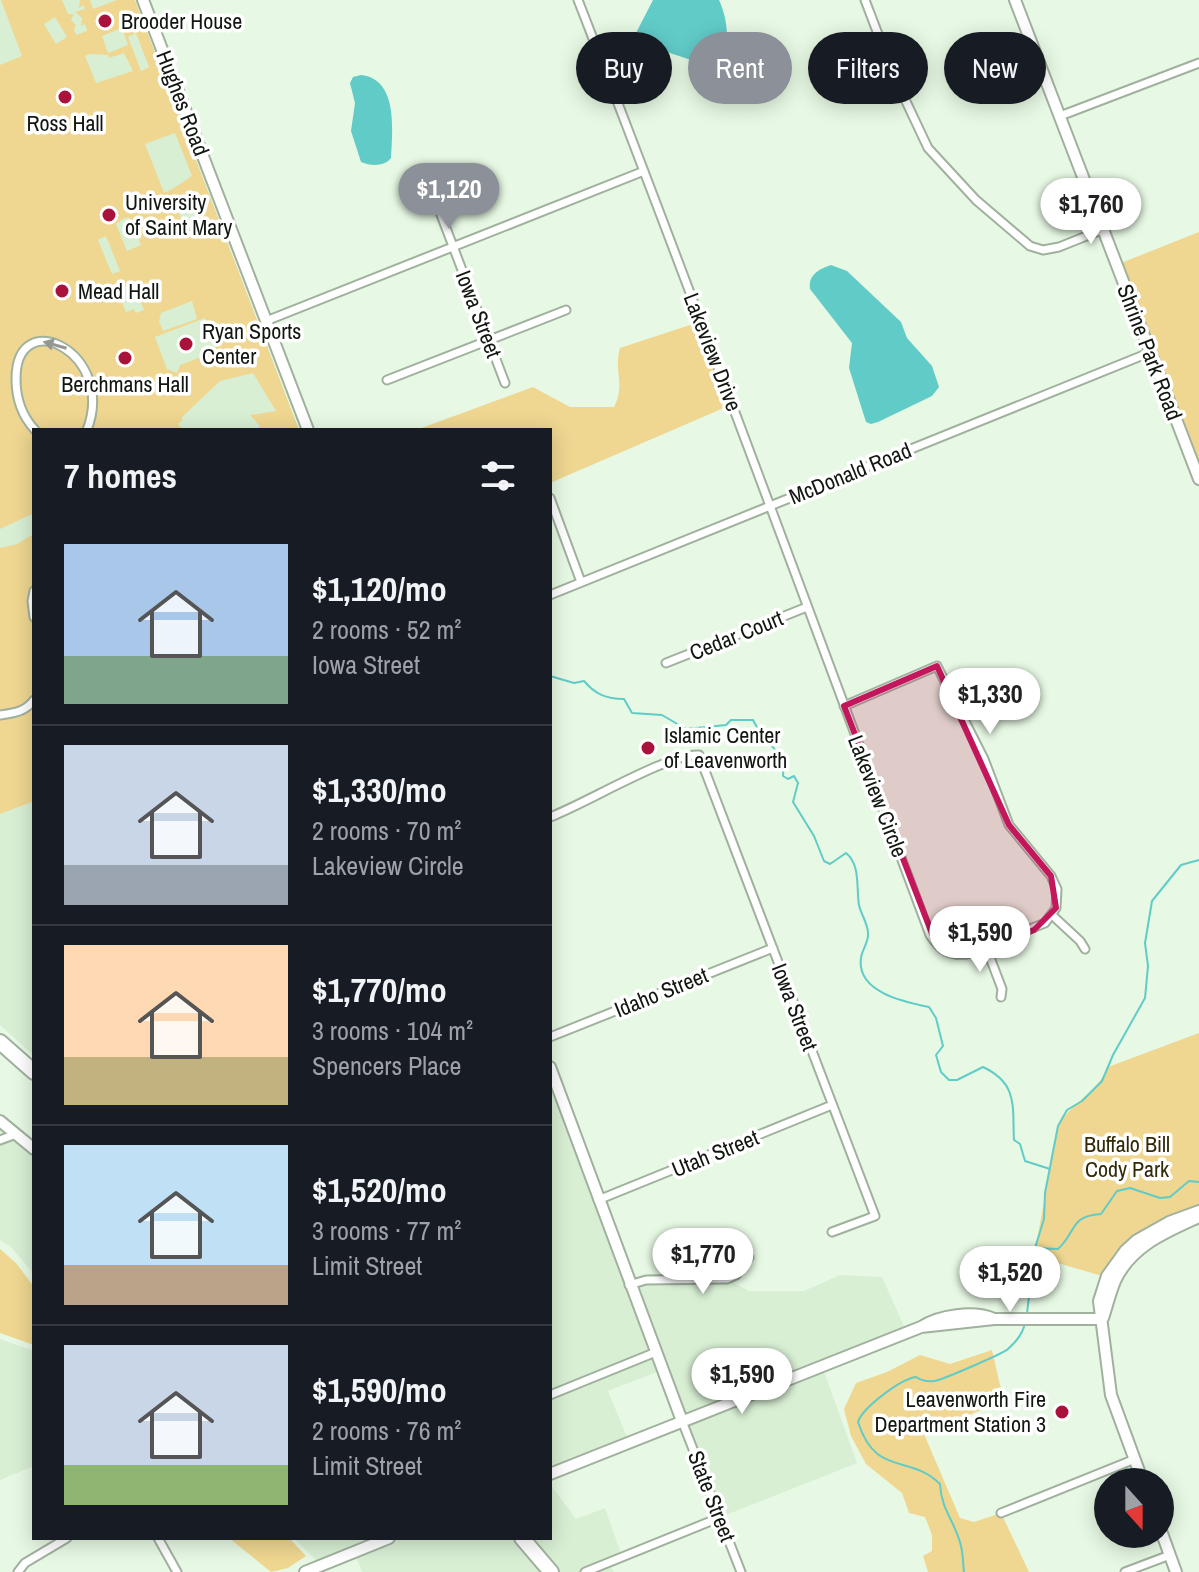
<!DOCTYPE html>
<meta charset="utf-8">
<style>
body{margin:0;font-family:"Archivo Narrow",sans-serif;background:#20242c;color:#f1f3f6;height:100vh;display:flex;flex-direction:column;font-size:30px;white-space:nowrap}
*{box-sizing:border-box;margin:0}
p{font-size:26px;color:#9ea1a6}
.icon{flex:none;width:44px;height:44px;fill:none;stroke:currentColor;stroke-width:2;stroke-linecap:round;stroke-linejoin:round}
.map{position:relative;flex:1;overflow:hidden}
.drawer{position:absolute;left:32px;top:428px;width:520px;height:1112px;display:flex;flex-direction:column;background:#171b24;border-radius:0px;box-shadow:0 4px 20px #0003}
.drawer>*{flex:none}
.top-card{position:absolute;left:576px;top:32px;width:502px;height:72px;display:flex;gap:16px}
.needle{width:52px;rotate:159deg}
.tools{position:absolute;left:1094px;top:1468px;display:grid;gap:16px}
.tools a{display:grid;place-items:center;width:80px;height:80px;border-radius:50%;background:#171b24;box-shadow:0 4px 20px #0003;font-size:40px}
.price{position:absolute;translate:-50% -68px;padding:0 18px;border-radius:28px;background:#fff;color:#222;font-size:26px;line-height:52px;filter:drop-shadow(0 2px 4px #0008)}
.price::after{content:'';position:absolute;left:50%;top:48px;width:24px;height:18px;margin-left:-12px;background:inherit;clip-path:polygon(0 0,100% 0,50% 100%)}
.price.current{background:#8c9099;color:#fff}
ul{padding:0;list-style:none}
li{display:flex;align-items:center;gap:24px;height:200px;padding:0 32px}
li+li{border-top:2px solid #363941}
li span{display:grid;place-items:center;flex:none;width:224px;height:160px;border-radius:0px;color:#555}
li>.icon{margin-inline-start:auto}
span .icon{width:96px;height:96px;fill:#fffc;stroke-width:1}
li b{font-size:34px}
h2{display:flex;justify-content:space-between;align-items:center;height:96px;padding:0 32px;font-size:34px}
.chip{padding:0 28px;border-radius:36px;background:#171b24;box-shadow:0 4px 20px #0003;font-size:28px;line-height:72px}
.chip.current{background:#8c9099;color:#fff}
.map>svg:first-child{display:block}
</style>
<div class="map">
<svg width="1199" height="1572" viewBox="0 0 1199 1572">
<rect width="100%" height="100%" fill="#e7f9e4"/>
<!-- built -->
<path fill="#d8efd4" d="M0,0h135l164,430h-265v626l-34,-31v-211l3,-1 -3,-8z
M550,1067l79,218 17,-5 81,-1 22,12h55l36,-16 42,2 26,58 -86,31 35,97 -136,54 -59,-147 -54,21 21,51 -79,32z
M0,1121l34,28v125l-24,-28 -10,-6z
M0,1339l34,12v115l-34,14z
M550,1484l26,35 29,-11 17,48 -15,7 7,9h-252l-8,-20 -33,13 -27,-27h256z"/>
<!-- green -->
<path fill="#efd791" fill-rule="evenodd" d="M1,0h61l6,14h6l-3,6 5,5 -2,4 2,6 11,-4 -2,-7 -4,2 1,-8 -7,-6 10,-3 -2,-4 -4,3 1,-8h10l3,9 24,-9h18l164,430h-43l4,-4 -10,-11 26,-4 -23,-38 -33,8 -39,37 2,2 -5,4 5,6h-149v83l-34,16v-464l22,-9zM55,17l12,20 -11,7 -12,-20zM122,28l6,17 -20,8 -6,-17zM136,33l13,34 -8,4 -13,-34zM124,53l9,18 -37,12 -11,-27 5,-2 18,1 1,3zM175,133l17,43c-10,6 -16,12 -28,17l-19,-49zM194,204l8,21 -16,6 -8,-20zM125,218h5l11,27 -14,6 -11,-27zM106,236l14,35 -8,3 -14,-34zM133,284l11,26 -8,3 -2,-4 -8,3 -7,-17 7,-3 -1,-5zM192,301l5,18 -34,12 -4,-10 2,-8zM205,318l12,33 -37,14 -3,8 -10,-4 -12,-32z
M1199,232v247l-83,-214z
M702,321l31,83 -183,79v-53h-134l117,-43 37,20h44c12,-23 -1,-35 6,-59z
M34,534v267l-34,13v-266l17,-4z
M1199,1033v173c-42,17 -74,27 -97,70l-68,-20 24,-130c14,-25 38,-31 50,-59z
M0,1249l16,14 18,24v58l-34,-12z
M992,1350l8,35 7,14 -83,35 36,84 14,4 27,-9 28,59h-101l-5,-16 9,-5v-16l-7,-18 -16,-4 -7,-20 -36,-29 -15,-28 -7,-27 12,-26 31,-11 33,-17 30,9z
M229,1538h60l17,18 -18,12 -17,4z"/>
<!-- water -->
<path fill="#61cbc8" d="M653,0h66c9,19 17,63 -16,64l-63,-21 -4,-10z
M361,75c38,4 31,57 30,83 -7,9 -20,8 -30,4l-10,-31 4,-28 -5,-20 3,-6z
M831,265l16,6 54,51 6,16 25,28 7,21 -7,9 -54,26 -7,2 -5,-2 -17,-54 3,-25 -42,-54c-2,-14 9,-20 21,-24z"/>
<g fill="none" stroke-linecap="round" stroke-linejoin="round">
<!-- stream -->
<path stroke="#61cbc8" stroke-width="2" d="M550,676l24,7 10,-2c11,13 22,18 40,18l8,14 30,2 24,14 40,-4 5,-5h22c9,20 33,32 30,56l5,3 6,-3 4,7 -5,19 21,34 10,25 6,3 16,-11c15,12 10,36 13,52 2,10 10,20 9,30 0,8 -6,15 -7,23 -5,34 43,44 68,49l7,11 7,28 -7,9 5,17 8,8h8l26,-13c36,17 29,40 31,73l6,4 5,17 25,8
M1035,1248l23,1c19,-17 11,-33 43,-35l16,-23 13,-3 30,10 10,-1 19,-16 10,1
M1027,1313l8,-65 9,-29 1,-26 13,-67 9,-16 15,-9 20,-20 11,-26 32,-57 3,-32 -3,-23 7,-42 29,-36 18,-5
M964,1572c-1,-8 -1,-18 -3,-26 -5,-23 -20,-36 -21,-62 -31,-31 -64,-6 -82,-62 5,-15 43,-43 58,-45 6,4 11,5 18,4 6,0 70,-28 74,-32 8,-7 15,-16 17,-26"/>
<!-- street casing -->
<g stroke="#a0b19e" stroke-width="11">
<path id="street" d="M578,0c121,310 235,623 352,935 10,15 19,21 37,19l78,-31 11,-15 1,-19 -6,-13 -42,-51 -25,-66 -47,-93 -93,40
M865,0l29,76 34,72 48,52 54,46 13,4 16,-3 45,-18
M1060,116l139,-53
M435,199l70,184
M266,321l378,-150
M387,380l179,-70
M35,430c-13,-14 -19,-31 -19,-51 0,-76 101,-26 71,51
M550,498l31,84
M34,591l-2,10 2,16
M550,595l601,-243
M666,663l141,-56
M0,715c14,-2 25,-3 34,-15
M550,817c33,-12 121,-65 149,-62l176,461 -43,16
M1052,915l28,26 5,8
M986,947l16,42 -1,8
M550,1037l223,-89
M0,1140l16,-6
M598,1200l234,-95
M629,1285l17,-5 81,-1 9,-4 13,-18
M550,1395l106,-43
M682,1421l59,151
M1001,1513l134,-54
M158,1538l19,34
M18,1572l7,-9 42,-25
M585,1572l136,-55
M1125,1572l45,-17"/>
</g>
<!-- secondary casing -->
<g stroke="#a0b19e" stroke-width="14">
<path id="secondary" d="M143,0l165,430
M1015,0l184,479
M550,1067l132,354
M0,1121l34,28
M1103,1318c4,-12 7,-25 12,-37 16,-35 51,-49 84,-64
M994,1319h108
M550,1474l371,-147c18,-12 53,-17 73,-8l-73,8
M1143,1482l-32,-87 -12,-94 8,-25 18,-25 12,-11 32,-18 30,-11
M1160,1528l16,44
M305,1572l84,-34"/>
</g>
<!-- highway casing -->
<g stroke="#a0b19e" stroke-width="18">
<path id="highway" d="M0,1042l34,30
M522,1538l29,34"/>
</g>
<!-- street -->
<use href="#street" stroke="#fff" stroke-width="7"/>
<!-- secondary -->
<use href="#secondary" stroke="#fff" stroke-width="10"/>
<!-- highway -->
<use href="#highway" stroke="#fff" stroke-width="14"/>
</g>
<!-- one-way arrows -->
<defs><path id="oneway-solid" d="M-6-.8H1V-3.2L6.5 0L1 3.2V.8H-6Z" transform="scale(2)"/></defs>
<use fill="#949793" href="#oneway-solid" transform="translate(55 345) rotate(-164)"/>
<!-- marked area -->
<path fill="#c2185b" fill-opacity="0.2" stroke="#c2185b" stroke-width="6" stroke-linejoin="round" d="M937,666l72,159 42,51 5,32 -22,22 -67,24 -31,-10 -92,-238z"/>
<!-- markers -->
<g fill="#a9123a" stroke="#fff" stroke-width="3">
<circle cx="105" cy="21" r="8"/>
<circle cx="65" cy="97" r="8"/>
<circle cx="109" cy="215" r="8"/>
<circle cx="62" cy="291" r="8"/>
<circle cx="186" cy="344" r="8"/>
<circle cx="125" cy="358" r="8"/>
<circle cx="648" cy="748" r="8"/>
<circle cx="1062" cy="1412" r="8"/>
</g>
<g text-anchor="middle" dominant-baseline="central" stroke-width="7" stroke-linejoin="round" paint-order="stroke">
<!-- poi labels -->
<g font-size="22" fill="#111710" stroke="#fff" text-anchor="start">
<text x="121" y="21">Brooder House</text>
<text x="65" y="123" text-anchor="middle">Ross Hall</text>
<text x="125" y="202">University<tspan x="125" dy="25">of Saint Mary</tspan></text>
<text x="78" y="291">Mead Hall</text>
<text x="202" y="331">Ryan Sports<tspan x="202" dy="25">Center</tspan></text>
<text x="125" y="384" text-anchor="middle">Berchmans Hall</text>
<text x="664" y="735">Islamic Center<tspan x="664" dy="25">of Leavenworth</tspan></text>
<text x="1046" y="1399" text-anchor="end">Leavenworth Fire<tspan x="1046" dy="25">Department Station 3</tspan></text>
</g>
<!-- street labels -->
<g font-size="22" fill="#111710" stroke="#fff">
<text transform="translate(183 103) rotate(69)">Hughes Road</text>
<text transform="translate(479 314) rotate(69)">Iowa Street</text>
<text transform="translate(713 352) rotate(69)">Lakeview Drive</text>
<text transform="translate(1150 352) rotate(69)">Shrine Park Road</text>
<text transform="translate(850 473) rotate(-22)">McDonald Road</text>
<text transform="translate(736 635) rotate(-22)">Cedar Court</text>
<text transform="translate(878 796) rotate(69)">Lakeview Circle</text>
<text transform="translate(661 992) rotate(-22)">Idaho Street</text>
<text transform="translate(795 1007) rotate(69)">Iowa Street</text>
<text transform="translate(715 1153) rotate(-22)">Utah Street</text>
<text transform="translate(712 1496) rotate(69)">State Street</text>
</g>
<!-- park labels -->
<g font-size="22" fill="#342907" stroke="#fff">
<text x="1127" y="1144">Buffalo Bill<tspan x="1127" dy="25">Cody Park</tspan></text>
</g>
</g>
</svg>
<div class="tools">
<a><svg class="needle" viewBox="-14 -14 28 28"><path d="M0-13l5 13h-10z" fill="#e53935"/><path d="M0 13l5-13h-10z" fill="#9ea1a6"/></svg></a>
</div>
<b class="price current" style="left:449px;top:231px">$1,120</b>
<b class="price" style="left:1091px;top:246px">$1,760</b>
<b class="price" style="left:990px;top:736px">$1,330</b>
<b class="price" style="left:980px;top:974px">$1,590</b>
<b class="price" style="left:703px;top:1296px">$1,770</b>
<b class="price" style="left:1010px;top:1314px">$1,520</b>
<b class="price" style="left:742px;top:1416px">$1,590</b>
<div class="top-card">
<a class="chip">Buy</a>
<a class="chip current">Rent</a>
<a class="chip">Filters</a>
<a class="chip">New</a>
</div>
<section class="drawer">
<h2>7 homes<svg class="icon" aria-label="filters" viewBox="0 0 24 24"><path d="M4 7h16M4 17h16"/><circle cx="9" cy="7" r="2"/><circle cx="15" cy="17" r="2"/></svg></h2>
<ul>
<li><span style="background:linear-gradient(#a9c7e8 70%,#7fa58c 0)"><svg class="icon" aria-label="home" viewBox="0 0 24 24"><path d="M3 11l9-7 9 7M6 9v11h12V9"/></svg></span><div><b>$1,120/mo</b><p>2 rooms · 52 m²</p><p>Iowa Street</p></div></li>
<li><span style="background:linear-gradient(#c9d6e8 75%,#9aa5b1 0)"><svg class="icon" aria-label="home" viewBox="0 0 24 24"><path d="M3 11l9-7 9 7M6 9v11h12V9"/></svg></span><div><b>$1,330/mo</b><p>2 rooms · 70 m²</p><p>Lakeview Circle</p></div></li>
<li><span style="background:linear-gradient(#ffd9b3 70%,#c2b280 0)"><svg class="icon" aria-label="home" viewBox="0 0 24 24"><path d="M3 11l9-7 9 7M6 9v11h12V9"/></svg></span><div><b>$1,770/mo</b><p>3 rooms · 104 m²</p><p>Spencers Place</p></div></li>
<li><span style="background:linear-gradient(#bfe0f5 75%,#b9a48a 0)"><svg class="icon" aria-label="home" viewBox="0 0 24 24"><path d="M3 11l9-7 9 7M6 9v11h12V9"/></svg></span><div><b>$1,520/mo</b><p>3 rooms · 77 m²</p><p>Limit Street</p></div></li>
<li><span style="background:linear-gradient(#c9d6e8 75%,#8fb573 0)"><svg class="icon" aria-label="home" viewBox="0 0 24 24"><path d="M3 11l9-7 9 7M6 9v11h12V9"/></svg></span><div><b>$1,590/mo</b><p>2 rooms · 76 m²</p><p>Limit Street</p></div></li>
</ul>
</section>
</div>
